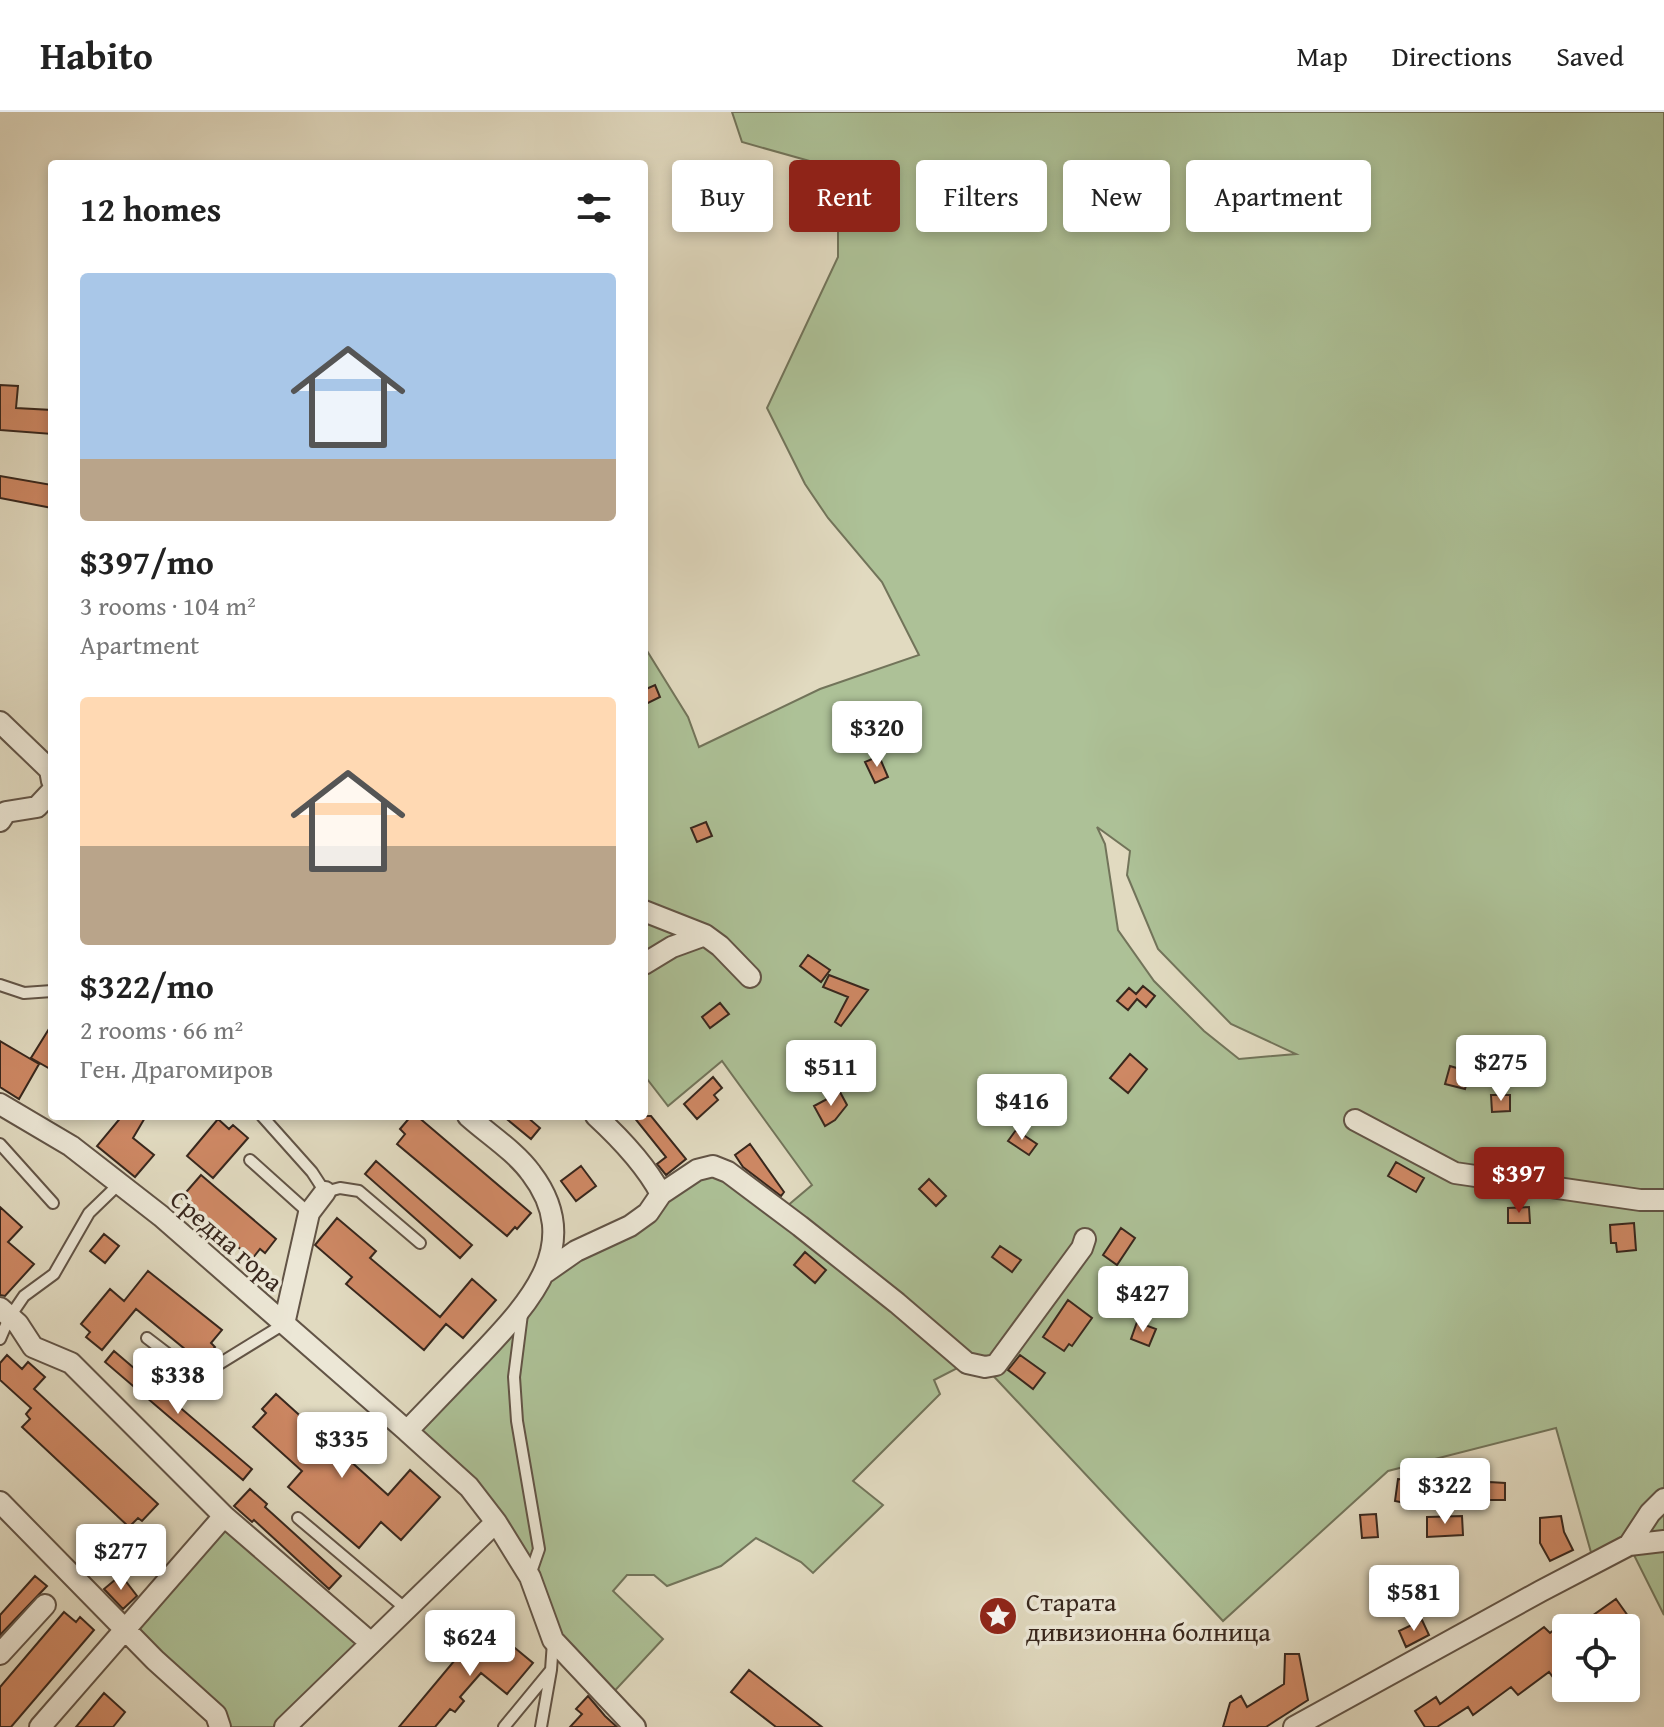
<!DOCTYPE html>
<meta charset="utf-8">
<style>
body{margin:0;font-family:"Gentium Book Plus",serif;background:#f6f6f6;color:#222;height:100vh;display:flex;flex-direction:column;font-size:30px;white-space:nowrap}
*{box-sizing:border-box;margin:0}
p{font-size:26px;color:#767676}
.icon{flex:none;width:44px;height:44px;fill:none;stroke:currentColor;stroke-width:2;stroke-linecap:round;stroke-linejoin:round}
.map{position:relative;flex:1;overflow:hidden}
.drawer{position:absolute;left:48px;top:48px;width:600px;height:960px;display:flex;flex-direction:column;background:#fff;border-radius:8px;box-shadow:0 4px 12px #0003}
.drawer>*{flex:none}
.banner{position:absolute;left:672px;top:48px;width:760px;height:72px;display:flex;gap:16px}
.controls{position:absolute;left:1552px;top:1502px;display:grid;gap:16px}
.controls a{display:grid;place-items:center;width:88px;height:88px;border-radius:8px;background:#fff;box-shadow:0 4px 12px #0003;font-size:40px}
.price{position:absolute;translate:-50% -68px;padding:0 18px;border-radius:8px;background:#fff;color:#222;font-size:26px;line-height:52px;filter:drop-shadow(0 2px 4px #0008)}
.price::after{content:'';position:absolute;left:50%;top:48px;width:24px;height:18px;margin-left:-12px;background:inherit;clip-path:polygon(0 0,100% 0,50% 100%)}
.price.active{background:#8f2418;color:#fff}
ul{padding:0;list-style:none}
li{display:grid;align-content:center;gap:16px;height:424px;padding:0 32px}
li span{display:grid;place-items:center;height:248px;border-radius:8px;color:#555}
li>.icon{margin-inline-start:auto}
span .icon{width:144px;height:144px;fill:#fffc;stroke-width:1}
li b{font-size:34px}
h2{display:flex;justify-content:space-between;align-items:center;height:96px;padding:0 32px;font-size:34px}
.chip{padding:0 28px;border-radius:8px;background:#fff;box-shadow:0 4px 12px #0003;font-size:28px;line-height:72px}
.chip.active{background:#8f2418;color:#fff}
header{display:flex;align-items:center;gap:48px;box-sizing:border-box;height:112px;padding:0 40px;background:#fff;border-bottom:2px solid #e0e0e0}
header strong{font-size:38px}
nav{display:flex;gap:44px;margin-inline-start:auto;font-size:28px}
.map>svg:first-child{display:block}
</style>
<header>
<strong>Habito</strong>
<nav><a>Map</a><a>Directions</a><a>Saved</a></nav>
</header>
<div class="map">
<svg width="1664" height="1615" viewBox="0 0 1664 1615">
<rect width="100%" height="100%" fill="#e1dac0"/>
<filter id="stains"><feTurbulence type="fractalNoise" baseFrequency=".0025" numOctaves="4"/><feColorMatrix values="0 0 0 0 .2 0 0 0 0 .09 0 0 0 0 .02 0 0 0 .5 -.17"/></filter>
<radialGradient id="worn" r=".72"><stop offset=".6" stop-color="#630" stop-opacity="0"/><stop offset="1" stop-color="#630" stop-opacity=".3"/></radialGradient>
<!-- green -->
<path fill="#adc197" stroke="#72745a" stroke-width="2" fill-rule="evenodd" d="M732,0h932v1503l-35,-70 -35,18 -38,-135 -168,43 -165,150 -238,-254 -18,-4 -33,17 6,14 -87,87 30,24 -70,68 -12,-11 -45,-24 -35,28 -54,20 -13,-11h-27l-14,16 50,48 -55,59 -48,-65 -64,-111 -89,-91 139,-159 167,-106 67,46 32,-27 -90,-124 -54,45 -24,-31v-429l44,71 11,30 121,-58 99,-34 -37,-73 -54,-64 -23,-34 -38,-76 71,-151v-88l-96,-27zM1097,715l33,24 -3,24 31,74 73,75 65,30 -57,5 -35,-28 -50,-50 -36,-51 -13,-86z
M224,1404l147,127 -86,84h-65l-95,-98z"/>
<!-- building -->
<path fill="#ce8864" stroke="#38271d" stroke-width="2" d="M0,273l18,1 -2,22 36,2v24l-52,-4z
M0,364l52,9v23l-52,-10z
M655,573l5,12 -16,8v-15z
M879,644l9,21 -13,6 -10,-21z
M706,710l6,14 -15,6 -6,-14z
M808,843l22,15 -9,12 -21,-16z
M829,863l39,15 -27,36 -6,-4 13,-25 -25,-10z
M1143,874l12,10 -9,11 -9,-8 -9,11 -11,-9 12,-13 7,6z
M720,891l9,11 -19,14 -8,-11z
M52,912v46l-21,-12z
M0,929l39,23 -20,35 -19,-12z
M1130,942l17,15 -19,24 -18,-15z
M1450,954l20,6 -5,17 -20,-5z
M713,965l9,11 -8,7 4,5 -21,19 -13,-15z
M840,980l7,13 -12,15 -10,6 -11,-20z
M1491,983h19v16l-18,1z
M122,1004h24l-13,22 21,17 -19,22 -38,-31z
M411,1004h6l114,97 -14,16 -2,-2 -8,9 -110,-92 8,-10 -5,-5z
M503,1004h23l14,12 -9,11z
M633,1004h18l35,43 -20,16 -9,-11 9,-7z
M218,1007l11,10 4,-4 15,13 -35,40 -26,-22z
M1016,1018l21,14 -8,11 -21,-14z
M750,1032l34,48 -3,4 -38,-29 -8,-12z
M376,1049l96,84 -12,13 -95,-84z
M1396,1050l28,16 -8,14 -28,-16z
M581,1054l15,20 -20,15 -15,-20z
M201,1063l75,64 -11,14 -5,-4 -8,10 -71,-61z
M929,1067l17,17 -10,10 -17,-17z
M0,1095l22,20 -14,15 26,22 -29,32 -5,-1z
M1529,1095l1,16h-22v-15z
M337,1106l39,33 -6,7 70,59 32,-38 24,21 -33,38 -17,-14 -22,26 -78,-66 6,-7 -37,-32z
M1634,1111l2,27 -19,2 -1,-9h-5l-1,-18z
M1121,1116l14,10 -18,27 -14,-10z
M104,1122l15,12 -14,17 -15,-12z
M1000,1134l21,14 -9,12 -20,-15z
M805,1140l21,18 -11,13 -21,-18z
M148,1159l74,59 -11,13 4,4 -13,16 -66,-54 -34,41 -16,-13 4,-5 -9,-8 29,-35 14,12z
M1068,1188l24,18 -20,28 -3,-2 -5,7 -21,-14z
M1137,1210l19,7 -7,17 -18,-7z
M114,1239l138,118 -9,11 -138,-118z
M7,1243l15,14 6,-7 17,15 -11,12 124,115 -16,17 -4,-3 -9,9 -107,-100 8,-8 -4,-5 5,-6 -31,-28v-17z
M1020,1243l25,18 -12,16 -25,-19z
M276,1282l112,101 22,-25 30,27 -39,43 -20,-18 -22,26 -71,-61 14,-16 -49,-44 13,-14 -4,-4z
M1398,1367l16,2 -4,23 -15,-3z
M1489,1370l16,1v17h-16z
M250,1377l17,15 -2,3 76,69 -12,13 -75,-69 -2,2 -18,-16z
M1376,1402l2,23 -16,1 -2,-23z
M1462,1404l1,19 -36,2v-20z
M1561,1404l3,16 9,18 -23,11 -10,-18v-25z
M121,1463l16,21 -14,13 -19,-20z
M35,1464l12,10 -47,49v-20z
M1616,1487l17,24 -8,5h-50z
M64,1500l12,10 4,-5 14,13 -83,97h-11v-40z
M1422,1508l7,15 -23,12 -7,-16z
M1566,1508v51l-11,9 -6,-8 -31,23 -7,-8 -38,28 -5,-8 -31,20h-12l-10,-16 21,-14 4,7 104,-77 6,6z
M492,1517l41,34 -26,31 -26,-21 -21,24 4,4 -9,11 -5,-3 -15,18h-36l71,-85 7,6z
M1285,1542h14l9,46 -42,27h-43l7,-24 11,-7 6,11 37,-23z
M749,1558l73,57h-46l-45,-35z
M104,1581l21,19 -12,15h-37z
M588,1584l17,20 12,11h-47l12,-13 -6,-5z"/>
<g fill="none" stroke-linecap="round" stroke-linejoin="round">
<!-- lane casing -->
<g stroke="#625446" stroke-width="14">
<path id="lane" d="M0,873l24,8 28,-2
M262,1004l50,56 13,20 15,-4 19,3 61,52
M0,1032l53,59
M250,1048l59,53
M522,1202l-8,63 3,44 22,128 -9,26
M147,1226l47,36 12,-2 78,-48
M0,1227l9,-21 15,-22 30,-22 35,-61 30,-29
M298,1406l108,91
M504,1615l47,-57 2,-28
M541,1615l10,-57"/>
</g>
<!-- street casing -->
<g stroke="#625446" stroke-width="24">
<path id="street" d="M0,610l50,48 2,11
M0,709l6,-9 31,-5 15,-16
M644,799l61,24 15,11 30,31
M644,852l28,-17 33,-12
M0,992l71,42 90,70 246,215
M468,1004c20,18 47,35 63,57 55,72 -3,131 -52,183 -24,25 -48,50 -72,75l62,56 27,35 34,55 23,63 82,87
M596,1004c25,23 49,48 65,78
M1355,1008l100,53 185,27h24
M546,1160l30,-21 54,-25 18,-13 13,-19 36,-24 16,-4 15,6 72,54 97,77 70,60 18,4 11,-2 86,-117 3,-9
M0,1196l18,16 15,23 38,16 153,153
M284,1212l25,-111 16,-21
M0,1390l155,158 61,55 4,12
M1629,1433l21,-32 14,-14
M0,1542l45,-49
M40,1615l184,-211 147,127
M285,1615l211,-205
M1294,1615l247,-136 88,-46 35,-4"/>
</g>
<!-- lane -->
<use href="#lane" stroke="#ece7d6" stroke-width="10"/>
<!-- street -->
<use href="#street" stroke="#ece7d6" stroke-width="20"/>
</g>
<!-- icons -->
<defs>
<g id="sight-disc" transform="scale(2)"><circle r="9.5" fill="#8f2418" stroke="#ece7d6"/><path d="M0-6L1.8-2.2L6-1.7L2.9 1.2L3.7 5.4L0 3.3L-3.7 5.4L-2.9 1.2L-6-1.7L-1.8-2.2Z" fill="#fff"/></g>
</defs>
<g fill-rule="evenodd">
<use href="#sight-disc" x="998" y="1504"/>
</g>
<g text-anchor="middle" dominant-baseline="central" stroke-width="7" stroke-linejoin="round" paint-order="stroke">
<!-- street labels -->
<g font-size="26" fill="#38271d" stroke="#ece7d6">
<text transform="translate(227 1128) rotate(41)">Средна гора</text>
</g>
<!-- poi labels -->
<g font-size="26" fill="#38271d" stroke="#ece7d6" text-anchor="start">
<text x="1026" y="1489">Старата<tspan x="1026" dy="30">дивизионна болница</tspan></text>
</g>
</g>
<rect width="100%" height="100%" filter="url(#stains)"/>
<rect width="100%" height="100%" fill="url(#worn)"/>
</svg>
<div class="controls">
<a><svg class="icon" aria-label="locate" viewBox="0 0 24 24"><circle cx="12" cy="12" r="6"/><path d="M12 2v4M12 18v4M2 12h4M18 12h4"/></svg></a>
</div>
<b class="price" style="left:877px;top:657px">$320</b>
<b class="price" style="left:1501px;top:991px">$275</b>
<b class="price" style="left:831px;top:996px">$511</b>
<b class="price" style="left:1022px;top:1030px">$416</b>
<b class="price active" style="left:1519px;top:1103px">$397</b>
<b class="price" style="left:1143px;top:1222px">$427</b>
<b class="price" style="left:178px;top:1304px">$338</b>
<b class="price" style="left:342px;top:1368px">$335</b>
<b class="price" style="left:1445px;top:1414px">$322</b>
<b class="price" style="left:121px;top:1480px">$277</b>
<b class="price" style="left:1414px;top:1521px">$581</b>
<b class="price" style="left:470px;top:1566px">$624</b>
<div class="banner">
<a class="chip">Buy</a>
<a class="chip active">Rent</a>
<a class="chip">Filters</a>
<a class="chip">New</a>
<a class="chip">Apartment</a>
</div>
<section class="drawer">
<h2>12 homes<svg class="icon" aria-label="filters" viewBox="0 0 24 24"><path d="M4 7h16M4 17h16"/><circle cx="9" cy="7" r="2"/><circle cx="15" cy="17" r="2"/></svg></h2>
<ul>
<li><span style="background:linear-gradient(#a9c7e8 75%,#b9a48a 0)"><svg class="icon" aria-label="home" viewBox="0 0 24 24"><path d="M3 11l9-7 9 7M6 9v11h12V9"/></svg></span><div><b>$397/mo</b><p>3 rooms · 104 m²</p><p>Apartment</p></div></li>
<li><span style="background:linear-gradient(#ffd9b3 60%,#b9a48a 0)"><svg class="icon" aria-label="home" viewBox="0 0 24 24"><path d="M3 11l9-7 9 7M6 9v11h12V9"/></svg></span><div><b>$322/mo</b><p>2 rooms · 66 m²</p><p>Ген. Драгомиров</p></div></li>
</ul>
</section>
</div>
